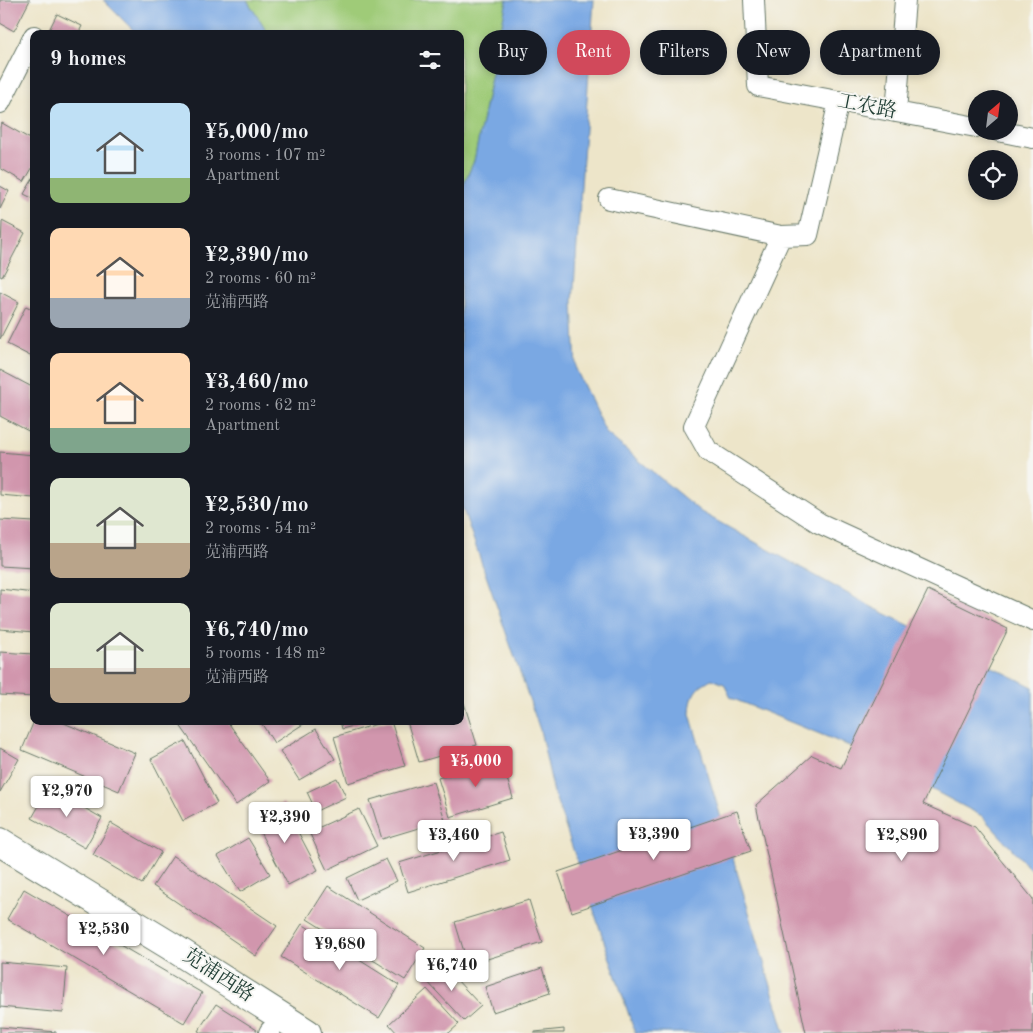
<!DOCTYPE html>
<meta charset="utf-8">
<style>
body{margin:0;font-family:"Old Standard TT","Noto Serif SC",serif;background:#20242c;color:#f1f3f6;height:100vh;display:flex;flex-direction:column;font-size:19px;white-space:nowrap}
*{box-sizing:border-box;margin:0}
p{font-size:16px;color:#9ea1a6}
.icon{flex:none;width:28px;height:28px;fill:none;stroke:currentColor;stroke-width:2;stroke-linecap:round;stroke-linejoin:round}
.map{position:relative;flex:1;overflow:hidden}
.sheet{position:absolute;left:30px;top:30px;width:434px;height:695px;display:flex;flex-direction:column;background:#171b24;border-radius:10px;box-shadow:0 2px 8px #0003}
.sheet>*{flex:none}
.hud{position:absolute;left:479px;top:30px;width:475px;height:45px;display:flex;gap:10px}
.needle{width:32px;rotate:28deg}
.buttons{position:absolute;left:968px;top:90px;display:grid;gap:10px}
.buttons a{display:grid;place-items:center;width:50px;height:50px;border-radius:50%;background:#171b24;box-shadow:0 2px 8px #0003;font-size:25px}
.price{position:absolute;translate:-50% -42px;padding:0 11px;border-radius:5px;background:#fff;color:#222;font-size:16px;line-height:32px;filter:drop-shadow(0 1px 2px #0008)}
.price::after{content:'';position:absolute;left:50%;top:30px;width:15px;height:11px;margin-left:-8px;background:inherit;clip-path:polygon(0 0,100% 0,50% 100%)}
.price.active{background:#d1495b;color:#fff}
ul{padding:0;list-style:none}
li{display:flex;align-items:center;gap:15px;height:125px;padding:0 20px}
li span{display:grid;place-items:center;flex:none;width:140px;height:100px;border-radius:10px;color:#555}
li>.icon{margin-inline-start:auto}
span .icon{width:60px;height:60px;fill:#fffc;stroke-width:1}
li b{font-size:21px}
h2{display:flex;justify-content:space-between;align-items:center;height:60px;padding:0 20px;font-size:21px}
.tag{padding:0 18px;border-radius:22px;background:#171b24;box-shadow:0 2px 8px #0003;font-size:18px;line-height:45px}
.tag.active{background:#d1495b;color:#fff}
.map>svg:first-child{display:block}
</style>
<div class="map">
<svg width="1033" height="1033" viewBox="0 0 1033 1033">
<rect width="100%" height="100%" fill="#f6f6f2"/>
<filter id="ink" filterUnits="userSpaceOnUse"><feTurbulence type="fractalNoise" baseFrequency=".02" numOctaves="2"/><feDisplacementMap in="SourceGraphic" scale="10" xChannelSelector="R" yChannelSelector="G"/><feConvolveMatrix kernelMatrix="1 2 1 2 8 2 1 2 1" color-interpolation-filters="sRGB"/></filter>
<filter id="wash" filterUnits="userSpaceOnUse"><feTurbulence type="fractalNoise" baseFrequency=".0096" numOctaves="4" result="noise"/><feDisplacementMap in="SourceGraphic" scale="20" xChannelSelector="R" yChannelSelector="G"/><feGaussianBlur stdDeviation="1.12" result="paint"/><feColorMatrix in="noise" values="0 0 0 0 0 0 0 0 0 0 0 0 0 0 0 0 0 1.4 0 .05"/><feComposite in="paint" operator="in"/></filter>
<g filter="url(#wash)">
<rect width="100%" height="100%" fill="#ede5c9"/>
<!-- green -->
<path fill="#9fcb78" stroke="#5f8456" d="M247,0h260l-33,161 -14,32v-159h-192z"/>
<!-- water -->
<path fill="#7aa8e3" stroke="#4c728c" d="M103,0h144l21,34h-131z
M507,0h87l-21,302 3,67 30,64 95,79 167,93 165,82v185l-51,-56 -130,-69 -121,-49 -7,-14 -12,-5c-17,8 -21,16 -22,35l95,319h-150l-81,-240 -14,-63 -80,-229v-308l14,-32z"/>
<g id="blocks">
<!-- building -->
<path fill="#d196ad" d="M0,0h30l-16,31 -14,-8z
M57,14l25,12 -4,8h-31z
M2,123l32,18v24l-10,17 -24,-14v-41z
M34,177v22l-10,-5z
M0,186l9,5 -9,18z
M2,221l23,12 -23,44 -2,-1z
M0,292l19,10 -19,37z
M26,306l8,4v48l-27,-14z
M0,370l34,18v46l-34,-18z
M0,452l34,3v43l-34,-3z
M0,520l34,2v46l-34,-2z
M0,589l34,4v39l-34,-3z
M928,590l80,39 -85,175 52,23 58,72v134h-227l-50,-228 56,-50 29,13z
M0,652l34,2v43l-34,-2z
M464,703l13,42 -58,17 -12,-41h53v-17z
M34,721h25l76,32 -16,38 -97,-41z
M177,721h50l43,60 -34,24z
M260,721h48l-34,22z
M340,721h27v1l-25,7z
M387,721h4l14,45 -57,17 -14,-46z
M316,729l19,30 -36,21 -19,-29z
M185,741l32,62 -34,18 -32,-62z
M0,748l19,11 -19,33z
M501,759l12,39 -63,19 -12,-39z
M337,778l9,19 -30,14 -9,-19z
M433,782l12,38 -63,19 -12,-39z
M49,788l53,30 -17,30 -53,-30z
M283,803l35,67 -30,15 -35,-66z
M359,809l18,37 -50,24 -18,-38z
M737,811l14,40 -179,61 -14,-40z
M111,823l50,29 -19,32 -49,-29z
M501,832l9,28 -102,32 -9,-29z
M248,838l22,36 -30,18 -22,-36z
M173,856l104,70 -21,30 -103,-70z
M386,859l11,22 -40,19 -10,-22z
M328,886l97,62 -20,32 -98,-61z
M24,889l178,104 -18,30 -177,-104z
M529,900l13,42 -74,23 -13,-43z
M302,924l97,61 -20,33 -98,-61z
M0,962l67,6 -4,45 -63,-6z
M441,963l40,43 -17,15 -40,-43z
M542,968l8,25 -57,19 -8,-25z
M427,989l32,35 -10,9h-52l-8,-9z
M216,1004l41,26 -2,3h-53l-4,-2z
M0,1027l56,5v1h-56z
M564,1029v4h-29v-1z"/>
</g>
</g>
<g filter="url(#ink)">
<use href="#blocks" fill-opacity="0" stroke="#677868" stroke-width="1"/>
<g fill="none" stroke-linecap="round" stroke-linejoin="round">
<!-- street casing -->
<g stroke="#677868" stroke-width="22">
<path id="street" d="M754,0l4,86 218,41
M0,103l34,-67
M896,112l9,-112
M998,131l35,7
M609,199l172,37 -87,190 14,25 111,72 214,98
M781,236l27,-1 31,-134
M269,1033l1,-2"/>
</g>
<!-- secondary casing -->
<g stroke="#677868" stroke-width="30">
<path id="secondary" d="M0,842l169,103 138,88"/>
</g>
<!-- street -->
<use href="#street" stroke="#fff" stroke-width="20"/>
<!-- secondary -->
<use href="#secondary" stroke="#fff" stroke-width="28"/>
</g>
</g>
<g text-anchor="middle" dominant-baseline="central" stroke-width="4" stroke-linejoin="round" paint-order="stroke">
<!-- street labels -->
<g font-size="20" fill="#1f3d34" stroke="#f6f6f2">
<text transform="translate(867 107) rotate(11)">工农路</text>
<text transform="translate(218 976) rotate(33)">苋浦西路</text>
</g>
</g>
</svg>
<div class="buttons">
<a><svg class="needle" viewBox="-14 -14 28 28"><path d="M0-13l5 13h-10z" fill="#e53935"/><path d="M0 13l5-13h-10z" fill="#9ea1a6"/></svg></a>
<a><svg class="icon" aria-label="locate" viewBox="0 0 24 24"><circle cx="12" cy="12" r="6"/><path d="M12 2v4M12 18v4M2 12h4M18 12h4"/></svg></a>
</div>
<b class="price active" style="left:476px;top:788px">¥5,000</b>
<b class="price" style="left:67px;top:818px">¥2,970</b>
<b class="price" style="left:285px;top:844px">¥2,390</b>
<b class="price" style="left:654px;top:861px">¥3,390</b>
<b class="price" style="left:454px;top:862px">¥3,460</b>
<b class="price" style="left:902px;top:862px">¥2,890</b>
<b class="price" style="left:104px;top:956px">¥2,530</b>
<b class="price" style="left:340px;top:971px">¥9,680</b>
<b class="price" style="left:452px;top:992px">¥6,740</b>
<div class="hud">
<a class="tag">Buy</a>
<a class="tag active">Rent</a>
<a class="tag">Filters</a>
<a class="tag">New</a>
<a class="tag">Apartment</a>
</div>
<section class="sheet">
<h2>9 homes<svg class="icon" aria-label="filters" viewBox="0 0 24 24"><path d="M4 7h16M4 17h16"/><circle cx="9" cy="7" r="2"/><circle cx="15" cy="17" r="2"/></svg></h2>
<ul>
<li><span style="background:linear-gradient(#bfe0f5 75%,#8fb573 0)"><svg class="icon" aria-label="home" viewBox="0 0 24 24"><path d="M3 11l9-7 9 7M6 9v11h12V9"/></svg></span><div><b>¥5,000/mo</b><p>3 rooms · 107 m²</p><p>Apartment</p></div></li>
<li><span style="background:linear-gradient(#ffd9b3 70%,#9aa5b1 0)"><svg class="icon" aria-label="home" viewBox="0 0 24 24"><path d="M3 11l9-7 9 7M6 9v11h12V9"/></svg></span><div><b>¥2,390/mo</b><p>2 rooms · 60 m²</p><p>苋浦西路</p></div></li>
<li><span style="background:linear-gradient(#ffd9b3 75%,#7fa58c 0)"><svg class="icon" aria-label="home" viewBox="0 0 24 24"><path d="M3 11l9-7 9 7M6 9v11h12V9"/></svg></span><div><b>¥3,460/mo</b><p>2 rooms · 62 m²</p><p>Apartment</p></div></li>
<li><span style="background:linear-gradient(#dfe7d0 65%,#b9a48a 0)"><svg class="icon" aria-label="home" viewBox="0 0 24 24"><path d="M3 11l9-7 9 7M6 9v11h12V9"/></svg></span><div><b>¥2,530/mo</b><p>2 rooms · 54 m²</p><p>苋浦西路</p></div></li>
<li><span style="background:linear-gradient(#dfe7d0 65%,#b9a48a 0)"><svg class="icon" aria-label="home" viewBox="0 0 24 24"><path d="M3 11l9-7 9 7M6 9v11h12V9"/></svg></span><div><b>¥6,740/mo</b><p>5 rooms · 148 m²</p><p>苋浦西路</p></div></li>
</ul>
</section>
</div>
